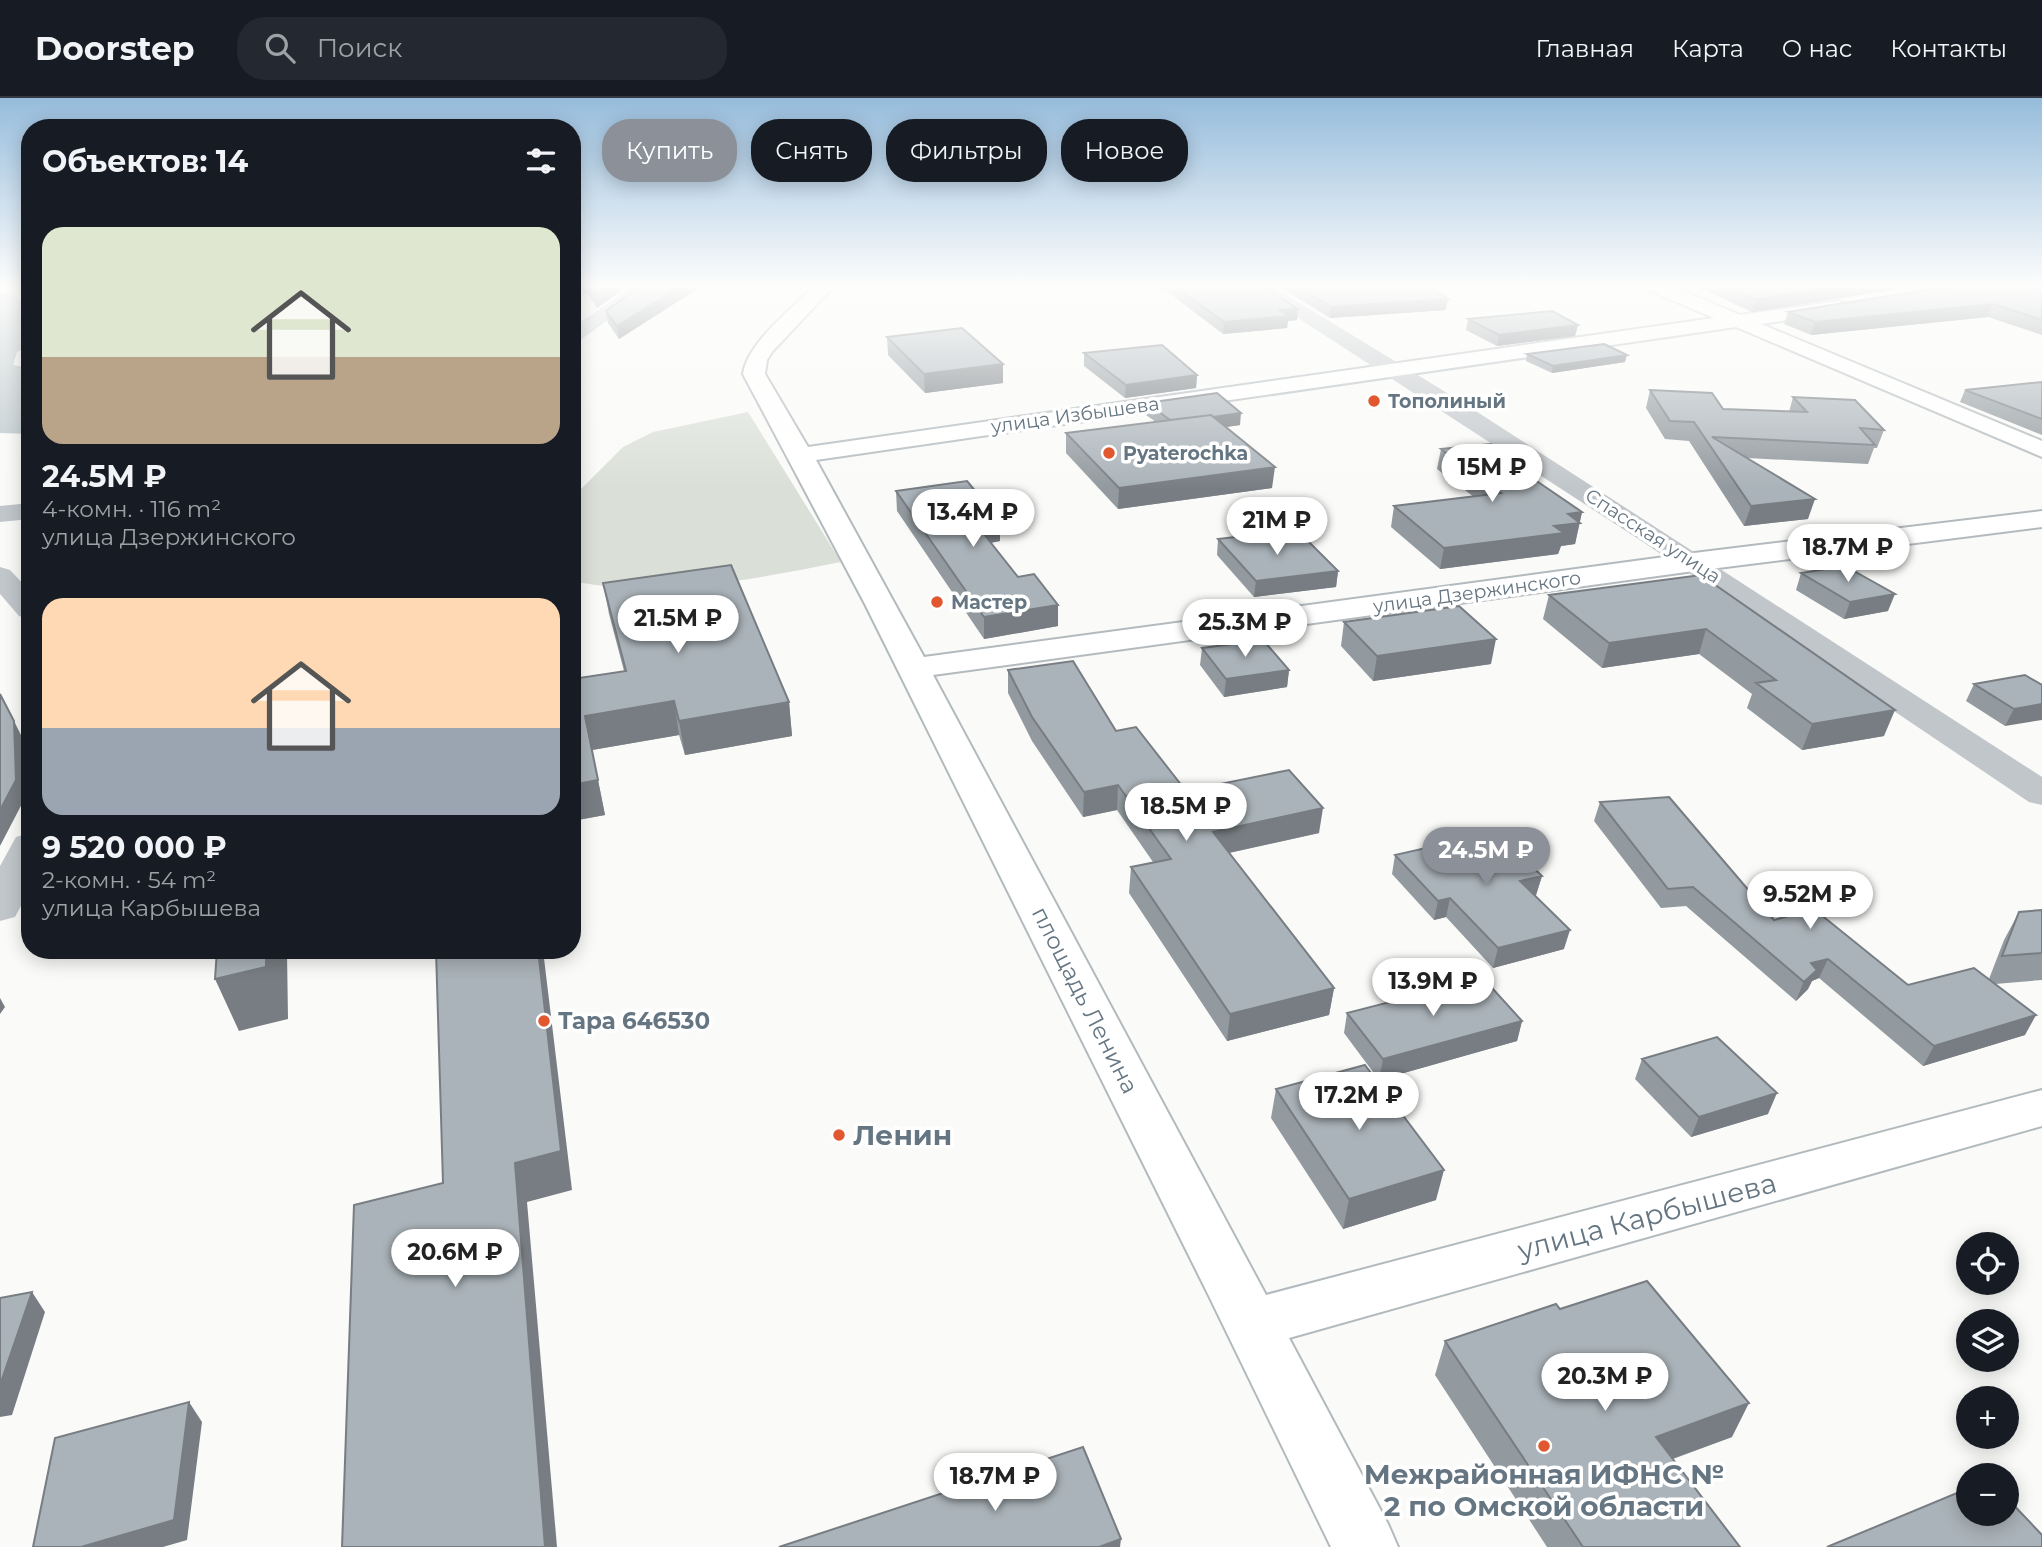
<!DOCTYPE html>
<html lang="ru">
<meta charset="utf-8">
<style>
body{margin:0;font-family:Montserrat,sans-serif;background:#242831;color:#f1f3f6;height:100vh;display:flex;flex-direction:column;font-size:26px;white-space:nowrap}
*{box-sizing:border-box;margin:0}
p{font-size:23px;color:#9ea1a6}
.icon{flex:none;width:38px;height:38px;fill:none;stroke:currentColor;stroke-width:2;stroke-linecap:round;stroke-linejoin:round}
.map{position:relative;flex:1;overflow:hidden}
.details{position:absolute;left:21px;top:21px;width:560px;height:840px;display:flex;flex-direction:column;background:#171b24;border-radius:28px;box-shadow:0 4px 18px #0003}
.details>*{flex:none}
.guide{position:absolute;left:602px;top:21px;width:665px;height:63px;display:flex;gap:14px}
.fabs{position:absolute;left:1956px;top:1134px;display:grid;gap:14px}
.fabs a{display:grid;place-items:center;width:63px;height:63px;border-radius:50%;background:#171b24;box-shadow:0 4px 18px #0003;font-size:35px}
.price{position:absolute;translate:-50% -60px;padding:0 16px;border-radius:24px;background:#fff;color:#222;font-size:23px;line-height:46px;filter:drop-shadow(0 2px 4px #0008)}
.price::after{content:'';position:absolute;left:50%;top:42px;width:21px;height:16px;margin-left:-10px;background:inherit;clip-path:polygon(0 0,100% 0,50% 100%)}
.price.selected{background:#8c9099;color:#fff}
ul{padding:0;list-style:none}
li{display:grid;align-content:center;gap:14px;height:371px;padding:0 21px}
li span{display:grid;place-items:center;height:217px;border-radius:21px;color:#555}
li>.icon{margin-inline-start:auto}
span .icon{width:126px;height:126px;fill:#fffc;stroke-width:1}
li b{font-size:30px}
h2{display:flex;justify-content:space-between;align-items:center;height:84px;padding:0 21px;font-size:30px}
.pill{padding:0 24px;border-radius:28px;background:#171b24;box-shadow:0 4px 18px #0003;font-size:24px;line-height:63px}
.pill.selected{background:#8c9099;color:#fff}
header{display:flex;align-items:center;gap:42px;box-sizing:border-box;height:98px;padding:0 35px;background:#171b24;border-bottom:2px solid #363941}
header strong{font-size:33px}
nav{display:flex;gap:38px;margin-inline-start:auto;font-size:24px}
.search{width:490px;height:63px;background:#242831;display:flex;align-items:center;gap:18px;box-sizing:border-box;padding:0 24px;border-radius:28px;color:#9ea1a6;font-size:26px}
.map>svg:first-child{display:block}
</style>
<header>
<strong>Doorstep</strong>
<div class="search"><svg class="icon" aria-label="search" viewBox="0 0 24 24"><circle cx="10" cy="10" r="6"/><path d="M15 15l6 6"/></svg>Поиск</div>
<nav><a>Главная</a><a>Карта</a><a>О нас</a><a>Контакты</a></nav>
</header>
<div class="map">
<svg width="2042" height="1449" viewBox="0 0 2042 1449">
<rect width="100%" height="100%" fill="#fafaf8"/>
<!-- green -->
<path fill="#dadfd7" d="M748,314l93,150c-88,17 -179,37 -269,19v-83l51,-51 30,-15z"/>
<!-- water -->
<path fill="#bbc7cb" d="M0,194l14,4 16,8v41l-13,7 -4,13 17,3v66l-30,-1z"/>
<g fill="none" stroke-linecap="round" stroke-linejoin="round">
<!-- secondary casing -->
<g stroke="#b3babe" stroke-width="4">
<path id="secondary" d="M814,188h20l-62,66 -5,8 -2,14 43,73 906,-129 -66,-28 -2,-4h26l68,29 99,-14 7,2 3,4 -3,4 -7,2 -78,11 281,117v16l-306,-130 -920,133 108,197 770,-104 348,-42v16l-348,44 -761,104 333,620 776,-205v36l-753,212 99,186 10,23h-67l-123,-253 -343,-690 -122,-230c5,-32 48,-64 71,-88z"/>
</g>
<!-- street -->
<path fill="#c1c6ca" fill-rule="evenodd" d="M633,188h22l-76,55 -7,2v-15z
M1249,188h23l193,118 577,373v28l-13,-3 -386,-260z
M30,405v16l-30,3v-16z
M0,469l10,3 20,21v28l-11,-3 -19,-22z
M30,735v56l-15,28 -15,4v-55l16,-29z"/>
<!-- secondary -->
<use href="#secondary" fill="#fff" fill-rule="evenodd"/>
</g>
<!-- wall -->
<path fill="#929a9f" d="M581,188h47l-31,22 -10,-14h-5z
M641,188h61l-83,53 -11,-16 -2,-12z
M1160,188h103l34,34 -9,1 -1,7 -64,6z
M1278,188h152l16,24 -116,8z
M1696,188h220l-164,26z
M2042,188v49l-54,-18 -177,18 -27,-11 4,-12z
M1468,221l110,6 -3,11 -78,10 -31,-16z
M887,239l116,27v19l-78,10 -37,-38z
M1084,255l113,22 -1,13 -71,10 -41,-32z
M1527,256l98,8 -73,11 -26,-12z
M2042,284v53l-82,-33 5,-12z
M1650,292l73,19 66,3 4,-15 91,33 -7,18h-3l-6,16 -121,-6 61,61 -64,7 -55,-85 -24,-2 -19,-31z
M1147,305l93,22 -15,2 47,61 -154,21 -52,-56v-20l90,-11 -10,-7z
M1441,351l87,26 54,37 -7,32 -14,2 -3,8 -118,15 -49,-42 3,-21 80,-9 -37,-28z
M896,393l104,30v20l-9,2 67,83 -74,13 -87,-128z
M1218,441l57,1 63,31 -2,16 -82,10 -37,-42z
M1801,475l87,38 -44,8 -48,-29z
M1701,477l183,161 -82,14 -55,-42 5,-14 -53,-40 -97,14 -59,-49 6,-24z
M603,485l186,119 3,34 -107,19 -6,-20 -87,15 13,65 -33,6v-142l52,-8 -15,-57z
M1344,524l147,42 -118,17 -32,-35z
M1202,550l87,22 -2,17 -63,10 -24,-32z
M1008,572l108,61 70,60 133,42 -90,20 105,135 -5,27 -102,26 -98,-148 2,-26 22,-5 -36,-52 -34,7 -51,-76 -24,-48z
M1974,586l68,1 -37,41 -39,-25z
M1600,704l174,118 134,65 81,-6 15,-39 15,-28 23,-2v70l-47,4 30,51 -102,31 -104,-88 -7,3 -4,8 -12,12 -110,-95 -25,2 -67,-87z
M1395,757l147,21 -6,19h-1l29,54 -71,19 -47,-51 -12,3 -42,-46z
M1347,915l175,8 -5,20 -138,39 -35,-47z
M1642,961l126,55 -77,23 -56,-58z
M1276,991l160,111 -93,29 -72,-111z
M1560,1211l172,128 -59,22 67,88h-193l-112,-172 10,-34z"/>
<!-- shaded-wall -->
<path fill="#777d82" d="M609,188h19l-31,22 -3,-12z
M682,188h20l-83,53 -2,-13z
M1841,188h75l-164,26 4,-13z
M1448,201l-2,11 -116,8 1,-11z
M1993,206l-5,13 -177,18 4,-13z
M1298,211l-1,11 -9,1 -1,7 -64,6 1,-12 55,-12z
M1578,227l-3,11 -78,10 2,-11z
M1627,257l-2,7 -73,11 1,-7z
M1003,266v19l-78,10 -1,-19z
M1197,277l-1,13 -71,10 1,-13z
M1241,315l-1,12 -68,10 1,-12z
M1275,369l-3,21 -154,21 1,-21z
M1815,401l-7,20 -64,7 7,-20z
M1582,414l-7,32 -14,2 -3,8 -118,15 4,-21 110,-22 14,-12z
M1000,423v20l-23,4 -1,-21z
M1338,473l-2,16 -82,10 2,-16z
M1895,496l-7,17 -44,8 6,-17z
M1058,507v21l-74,13v-22z
M1706,531l-7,25 -97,14 7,-25z
M1496,541l-5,25 -118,17 4,-25z
M1289,572l-2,17 -63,10 2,-18z
M674,603l5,34 -87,15 13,65 -33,6v-36l13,-69z
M789,604l3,34 -107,19 -6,-34z
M2042,606v16l-37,6 9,-17z
M1895,612l-11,26 -82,14 10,-26z
M14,623l9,18 2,59 -25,48v-36z
M1118,687l-1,25 -34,7 1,-25z
M1323,710l-4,25 -109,24 3,-25z
M1542,778l-6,19 -21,5 5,-19z
M1450,800l-4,19 -12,3 4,-19z
M1570,832l-6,19 -71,19 5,-20z
M266,852h20l1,3 1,66 -49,12 -24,-52z
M538,852h5l29,240 -45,12 30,345h-13l-29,-384z
M1828,861l-9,19 -7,3 -4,8 -12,12 15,-38z
M1334,890l-5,27 -102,26 3,-27z
M0,900l5,9 -5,7z
M2036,917l-11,20 -102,31 11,-20z
M1522,923l-5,20 -138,39 4,-21z
M1777,995l-9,21 -77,23 8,-20z
M1444,1072l-8,30 -93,29 6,-30z
M32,1194l13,20 -33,103 -12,2v-32z
M189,1304l13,20 -15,118 -24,7h-82z
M1749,1305l-17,34 -91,33 15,-33z
M1121,1441l-1,8h-21z"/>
<!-- building -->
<path fill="#aab3b9" stroke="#777d82" stroke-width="2" d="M587,188h22l-15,10z
M641,188h41l-65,40 -11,-15z
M1175,188h88l35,23 -19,1 10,6 -65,6z
M1297,188h133l18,13 -117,8z
M1726,188h115l-85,13z
M1952,188h90v34l-49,-16 -178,18 -27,-10z
M1552,213l26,14 -79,10 -31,-16z
M962,230l41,36 -79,10 -37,-37z
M1604,246l23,11 -74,11 -26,-12z
M1162,247l35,30 -71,10 -42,-32z
M2042,284v37l-77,-29z
M1650,292l62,3 11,16 84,3 -14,-15 62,3 29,30 -24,-2 15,17 -163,-8 103,62 -64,7 -57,-84 -24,-1z
M1217,295l24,20 -28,4 -2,-2 -41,5 -23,-17z
M1211,317l64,52 -156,21 -53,-55z
M1491,346l38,26 -7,1 60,41 -14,2 12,9 -26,3 10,7 -120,15 -50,-42 107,-13 -60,-44z
M967,383l33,40 -24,3 42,53 16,-3 24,31 -74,12 -88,-126z
M1269,435l6,7 28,-4 35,35 -82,10 -38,-42z
M731,467l58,137 -110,19 -5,-20 -89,15 13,64 -26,5v-106l54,-8 -23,-88z
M1845,468l50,28 -45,8 -49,-29z
M1701,477l194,135 -83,14 -56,-41 20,-3 -70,-51 -97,14 -60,-48z
M1459,508l37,33 -119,17 -33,-34z
M1263,542l26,30 -63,9 -24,-31z
M1073,563l43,70 20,-4 50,64 103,-21 34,38 -110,24 121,156 -104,26 -99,-147 40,-8 -53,-74 -34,7 -52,-75 -24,-47z
M2025,577l17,10v19l-28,5 -40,-25z
M0,596l14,27 2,59 -16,30z
M1669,699l105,123 40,-11 94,76 66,-17 62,47 -102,31 -106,-87 -17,4 6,7 -13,12 -111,-95 -25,2 -68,-87z
M1496,734l46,44 -22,5 50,49 -72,18 -48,-50 -12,3 -43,-46z
M2042,812v43l-40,3 17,-44z
M217,852h49v17l-51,12z
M436,852h102l23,201 -46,12 30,384h-203l12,-342 89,-22z
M1483,880l39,43 -139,38 -36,-46z
M1717,939l60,56 -78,24 -57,-58z
M1365,967l79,105 -95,29 -73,-110z
M1647,1183l102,122 -93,34 84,110h-157l-138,-206 111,-37 4,5z
M32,1194l-32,93v-87z
M189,1304l-15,118 -93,27h-48l22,-109z
M1083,1349l38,92 -22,8h-320z
M1969,1390v26h38v-16l35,37v12h-215z"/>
<!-- sky -->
<linearGradient id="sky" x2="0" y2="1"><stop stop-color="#96bcdc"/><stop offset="0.48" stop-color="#fdfdfc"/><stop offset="1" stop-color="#fdfdfc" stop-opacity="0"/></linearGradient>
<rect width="2042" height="391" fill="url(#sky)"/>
<!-- markers -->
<g fill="#e15830" stroke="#fff" stroke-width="2.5">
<circle cx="1374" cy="303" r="7"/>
<circle cx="1109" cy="355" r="7"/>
<circle cx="937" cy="504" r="7"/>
<circle cx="544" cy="923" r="7"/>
<circle cx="839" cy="1037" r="7"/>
<circle cx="1544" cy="1348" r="7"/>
</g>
<g text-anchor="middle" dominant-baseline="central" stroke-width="7" stroke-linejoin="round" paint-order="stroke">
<!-- far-poi labels -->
<g font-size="19" font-weight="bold" fill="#657682" stroke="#fff" text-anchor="start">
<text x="1388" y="303">Тополиный</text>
<text x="1123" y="355">Pyaterochka</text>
<text x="951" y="504">Мастер</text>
</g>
<!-- far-street labels -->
<g font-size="19" fill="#657682" stroke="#fff">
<text transform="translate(1075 317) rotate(-8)">улица Избышева</text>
<text transform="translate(1653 438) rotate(33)">Спасская улица</text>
<text transform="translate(1477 494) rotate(-8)">улица Дзержинского</text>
</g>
<!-- street labels -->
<g font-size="23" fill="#657682" stroke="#fff">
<text transform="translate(1085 902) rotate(63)">площадь Ленина</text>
</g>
<!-- poi labels -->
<g font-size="23" font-weight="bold" fill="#657682" stroke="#fff" text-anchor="start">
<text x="558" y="923">Тара 646530</text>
</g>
<!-- near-poi labels -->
<g font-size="28" font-weight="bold" fill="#657682" stroke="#fff" text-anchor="start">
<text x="853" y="1037">Ленин</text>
<text x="1544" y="1376" text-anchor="middle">Межрайонная ИФНС №<tspan x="1544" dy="32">2 по Омской области</tspan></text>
</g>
<!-- near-street labels -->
<g font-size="28" fill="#657682" stroke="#fff">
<text transform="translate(1647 1118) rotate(-15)">улица Карбышева</text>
</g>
</g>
</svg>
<div class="fabs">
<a><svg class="icon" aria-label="locate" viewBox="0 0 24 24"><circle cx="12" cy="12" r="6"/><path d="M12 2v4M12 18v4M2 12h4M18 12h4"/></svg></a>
<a><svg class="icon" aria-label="layers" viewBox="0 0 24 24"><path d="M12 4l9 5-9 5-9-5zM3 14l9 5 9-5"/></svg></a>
<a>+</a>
<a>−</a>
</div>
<b class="price" style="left:1492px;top:406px">15M ₽</b>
<b class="price" style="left:973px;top:451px">13.4M ₽</b>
<b class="price" style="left:1277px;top:459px">21M ₽</b>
<b class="price" style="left:1848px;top:486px">18.7M ₽</b>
<b class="price" style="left:678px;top:557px">21.5M ₽</b>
<b class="price" style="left:1245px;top:561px">25.3M ₽</b>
<b class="price" style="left:1186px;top:745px">18.5M ₽</b>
<b class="price selected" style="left:1486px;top:789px">24.5M ₽</b>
<b class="price" style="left:1810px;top:833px">9.52M ₽</b>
<b class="price" style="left:1433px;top:920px">13.9M ₽</b>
<b class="price" style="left:1359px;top:1034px">17.2M ₽</b>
<b class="price" style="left:455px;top:1191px">20.6M ₽</b>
<b class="price" style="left:1605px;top:1315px">20.3M ₽</b>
<b class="price" style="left:995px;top:1415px">18.7M ₽</b>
<div class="guide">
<a class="pill selected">Купить</a>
<a class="pill">Снять</a>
<a class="pill">Фильтры</a>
<a class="pill">Новое</a>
</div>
<section class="details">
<h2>Объектов: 14<svg class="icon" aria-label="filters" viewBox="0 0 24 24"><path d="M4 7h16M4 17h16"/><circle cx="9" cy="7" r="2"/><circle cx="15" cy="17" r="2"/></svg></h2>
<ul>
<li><span style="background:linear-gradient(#dfe7d0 60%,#b9a48a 0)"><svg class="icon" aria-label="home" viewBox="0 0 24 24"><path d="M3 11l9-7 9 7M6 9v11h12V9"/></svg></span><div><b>24.5M ₽</b><p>4-комн. · 116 m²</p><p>улица Дзержинского</p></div></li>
<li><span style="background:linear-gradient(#ffd9b3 60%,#9aa5b1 0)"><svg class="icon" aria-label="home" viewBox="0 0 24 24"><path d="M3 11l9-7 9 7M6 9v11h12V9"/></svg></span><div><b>9 520 000 ₽</b><p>2-комн. · 54 m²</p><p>улица Карбышева</p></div></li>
</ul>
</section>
</div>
